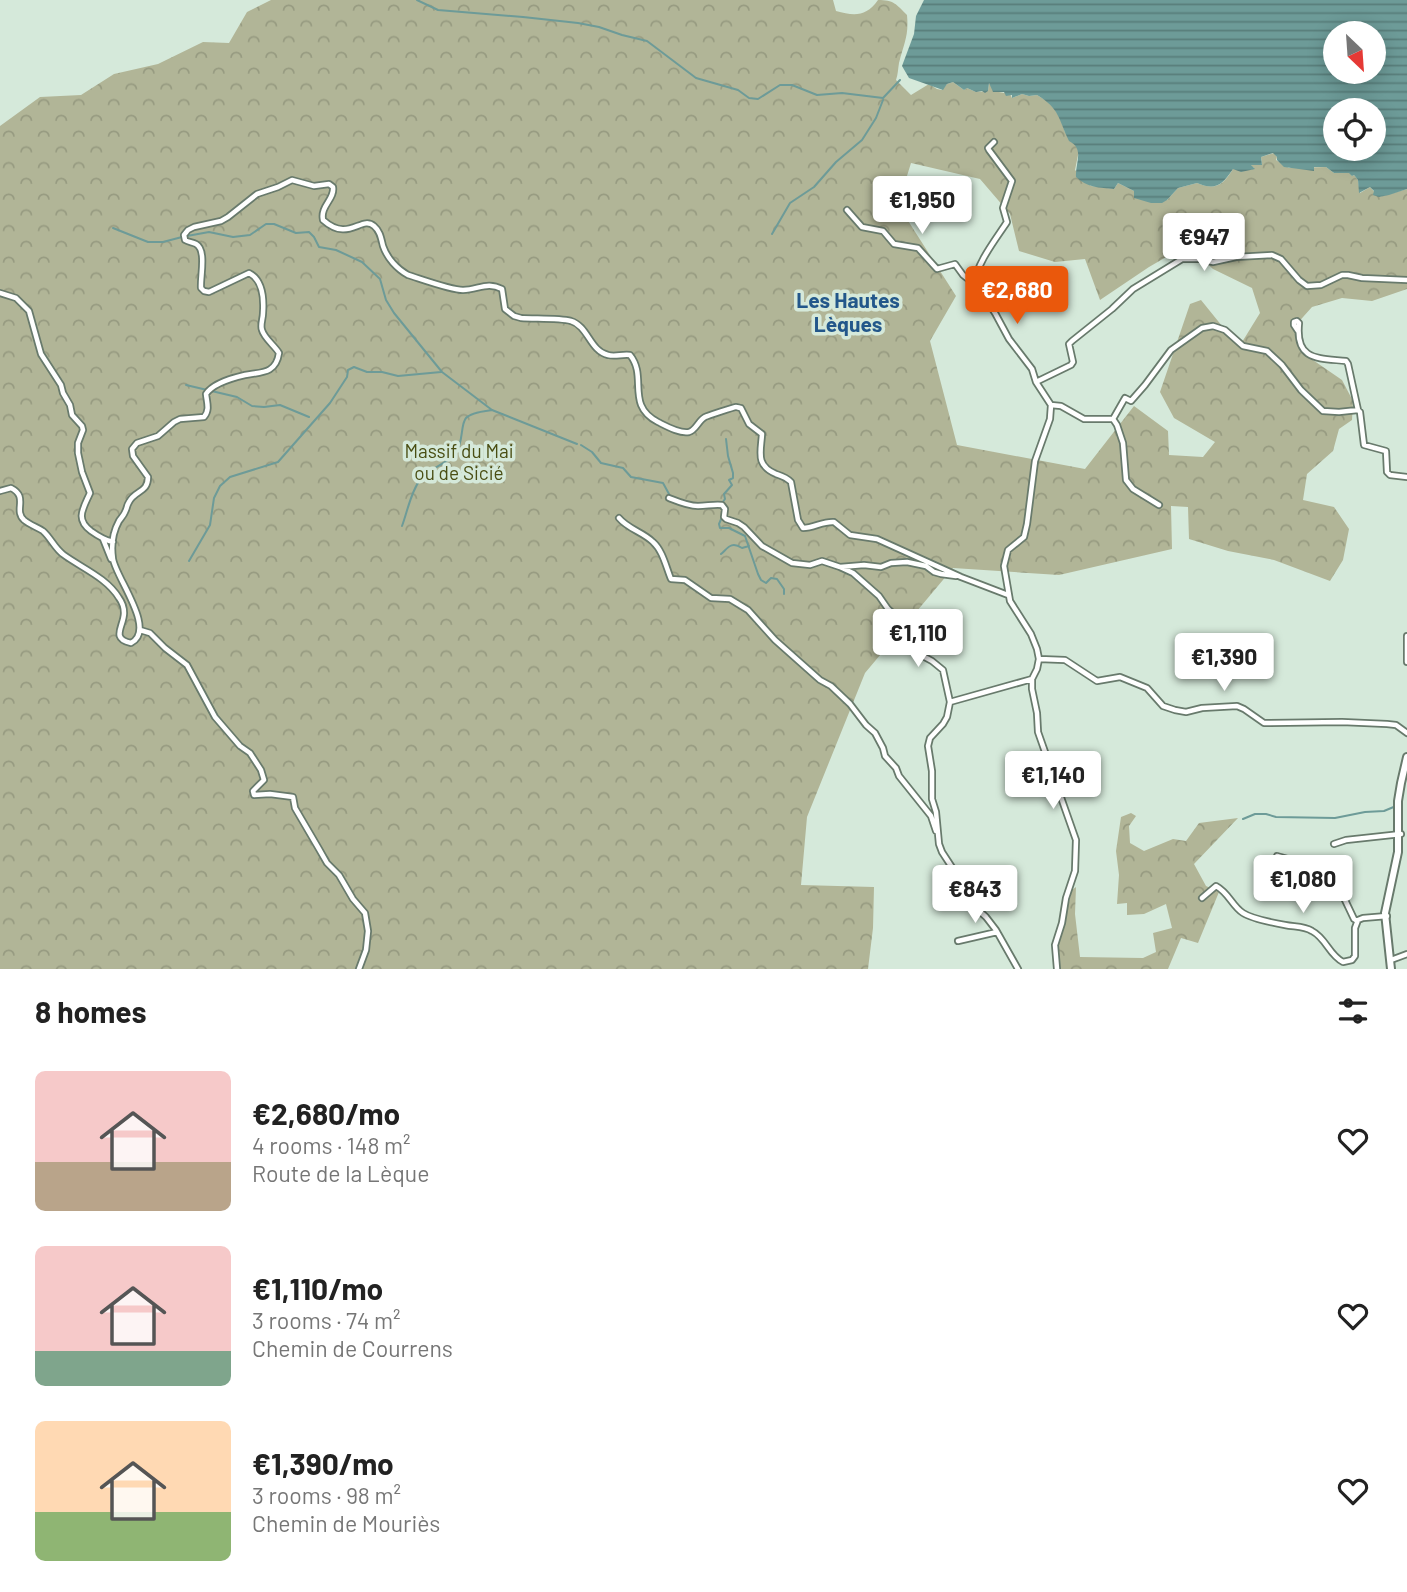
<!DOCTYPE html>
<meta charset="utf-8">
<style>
body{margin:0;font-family:Barlow,sans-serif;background:#f2f2f2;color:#222;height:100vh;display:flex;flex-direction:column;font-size:26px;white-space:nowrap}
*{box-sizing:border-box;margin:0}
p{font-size:23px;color:#767676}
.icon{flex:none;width:38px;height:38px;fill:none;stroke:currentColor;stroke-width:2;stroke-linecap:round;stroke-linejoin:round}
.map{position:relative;height:969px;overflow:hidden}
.panel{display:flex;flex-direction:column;background:#fff;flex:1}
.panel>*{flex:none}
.needle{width:46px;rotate:155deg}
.tools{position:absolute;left:1323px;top:21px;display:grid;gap:14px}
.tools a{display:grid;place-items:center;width:63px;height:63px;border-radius:50%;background:#fff;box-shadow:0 4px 18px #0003;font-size:35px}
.price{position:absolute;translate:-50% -60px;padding:0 16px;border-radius:7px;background:#fff;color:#222;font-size:23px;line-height:46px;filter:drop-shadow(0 2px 4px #0008)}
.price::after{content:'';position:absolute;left:50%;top:42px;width:21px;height:16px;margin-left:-10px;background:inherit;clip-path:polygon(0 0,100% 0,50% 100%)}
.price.current{background:#ea580c;color:#fff}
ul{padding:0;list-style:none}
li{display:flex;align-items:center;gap:21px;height:175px;padding:0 35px}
li span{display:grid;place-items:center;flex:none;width:196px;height:140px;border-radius:10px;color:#555}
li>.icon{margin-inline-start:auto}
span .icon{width:84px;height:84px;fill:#fffc;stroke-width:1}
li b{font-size:30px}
h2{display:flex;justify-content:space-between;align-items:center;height:84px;padding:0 35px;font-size:30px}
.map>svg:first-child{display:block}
</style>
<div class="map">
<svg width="1407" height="969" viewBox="0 0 1407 969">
<defs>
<pattern id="forest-crowns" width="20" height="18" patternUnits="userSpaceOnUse" patternTransform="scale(1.75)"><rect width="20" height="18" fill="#b1b597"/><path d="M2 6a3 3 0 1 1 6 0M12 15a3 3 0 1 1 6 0" fill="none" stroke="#979b81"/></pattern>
<pattern id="water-rules" width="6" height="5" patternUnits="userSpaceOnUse" patternTransform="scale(1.75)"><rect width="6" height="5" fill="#6d9b98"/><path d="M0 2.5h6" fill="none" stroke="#587e7b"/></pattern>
</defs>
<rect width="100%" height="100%" fill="#d5e9da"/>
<!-- forest -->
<path fill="url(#forest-crowns)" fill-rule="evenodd" d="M271,0h562l3,11c18,5 30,6 42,-11 16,0 18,4 29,15 2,21 -3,28 -8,48 -1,6 -1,11 -3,17l15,15 18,-11 8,5 5,1 5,-6 6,-2 11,8 3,-2 9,4 12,-1 1,-8 7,9h3l11,2 2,4 10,-4 7,2 8,-1 13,8 10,14 5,15 14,18 -4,20 16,16 23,3 4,-6 16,8 33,9 11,-12 19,-5c19,8 26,2 36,-14l17,1 4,-2 -3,-2 1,-2h10l-1,-7 13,-4 3,4 -1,3 13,8 37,-1 8,6h16l2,3 2,-1 4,5 2,13 10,-6 9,10 28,-8v100l-35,12 -30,-3 -30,9 -17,19 15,32 32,22 11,21 -1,19 -13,9 -6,22 -26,23 -4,26 31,7 15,22 -6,31 -13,21 -56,-21 -46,-9 -39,-12 -1,-32 -17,-1 1,43 -113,26 -106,-7 -88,105 -58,144 -6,68 73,2 -1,41 -5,41h-868v-843l40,-29 41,-2 33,-21 44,-10 45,-22 26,1 18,-31zM911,163l69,16 30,35 9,37 36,11 30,-3 15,41 49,-33 38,-22 26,24 39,19 8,25 -21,34 -38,-47 -11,4 -30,88 14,26 41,24 -12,15 -34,-2 -1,-24 -34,-25 -49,63 -128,-24 -27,-104 26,-45 -58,-91z
M1131,813l5,3 -7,10 1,17 14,8 29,-12 13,2 13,-18 39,-5 -44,46 12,22 13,6 -21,51 -17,-5 -13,31h-108l-2,-22 14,-57 4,-3 -1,27 5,43 63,1 13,-6 -3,-19 19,-5 -6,-24 -22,10 -17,1v-12l-10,1 2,-29 -3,-24 5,-34z"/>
<!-- water -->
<path fill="url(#water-rules)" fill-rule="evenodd" d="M924,0h483v189l-18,6 -10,2 -6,-2 1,-4 -4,-4 -11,6 -1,-13 -4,-5 -2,1 -3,-3h-15l-8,-6h-12v4l-30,-4 -7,-7v-3l-4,-4 -12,4 1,8h-11l4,4 -14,3 -8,-3c-11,16 -17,22 -36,14l-19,5 -11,12 -5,3h-11l-17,-5v-7l-16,-8 -4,6c-14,-1 -28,-2 -38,-12 -1,-14 9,-28 -7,-36 -11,-23 -9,-32 -32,-46l-8,1 -7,-2 -10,4v-3l-6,1 -2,-4h-11l-4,-9 -1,8 -3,2 -3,-2 -6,1 -9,-4 -3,2 -11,-8 -6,2 -4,6 -34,-12 -7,-12 12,-32 2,-18zM1335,33h39v39h-39zM1335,110h39v39h-39z"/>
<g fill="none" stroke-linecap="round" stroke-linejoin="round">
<!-- stream -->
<path stroke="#6d9b98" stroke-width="2" d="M417,0l21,10 85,7 55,6 21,4 23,8 25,6 49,37 42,12 11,8 9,1 22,-14h12l25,10 25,-2 41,5 17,-18
M113,228l35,14h15l19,-5
M772,234l18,-31 24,-16 22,-25 26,-22 14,-22 7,-18
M187,236l22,-4 24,5 17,-2 16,-11h8l22,9 13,-1 5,5 5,10 17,3 26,12 18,17 6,21 8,13 48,59 50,38 85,34
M186,385l51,12 15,9 12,1 16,-2 29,12
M581,445l11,7 9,11 22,5 8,9 32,6 6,11
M722,503l3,-4 -1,-5 8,-9 -3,-5 4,-2v-5l-5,-17 -2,-17
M722,517l-3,7 1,4h9l16,8 13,38 3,6 5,3 5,-5 6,1 7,10v5
M402,526c5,-13 9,-35 18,-46 8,-11 25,-15 35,-26 9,-11 5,-29 11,-36 5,-6 19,-7 26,-8
M721,554c7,-6 10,-13 21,-6l7,-2
M189,561l21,-36 4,-27 6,-12 10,-9 48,-15 52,-59 17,-26 1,-7 6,-3 13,5h15l16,4 43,-4
M1243,819l12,-5h11l10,3 59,1 30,-6 19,-1 12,-5"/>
<!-- minor casing -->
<g stroke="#687a6c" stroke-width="8">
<path id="minor" d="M847,210l15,17 21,4 11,13 24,4 19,21 18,-5 8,11 15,12 17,26 14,26 23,30 4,13 15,23 -1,14 -15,42 -8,63 -3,13 -16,13 -4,16 6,35 21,33 6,15 2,10 -2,10 -5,10v10l5,24 1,19 38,108 -1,31 -9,27 -4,25 -7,22 2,24
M975,283c1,-19 21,-44 32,-61l-4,-14 9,-27 -23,-31 -1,-2 6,-6
M0,293l16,5 13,13 12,43 20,31 2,8 7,12 2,10 10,11 1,4 -5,13v10l4,19 8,21c-7,16 -15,26 1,38 7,5 13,9 22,11
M1298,331l-4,-6v-3l3,-1 2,2c-4,38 19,35 47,38l2,3 10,46
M1036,382l35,-17 2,-3 -4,-18 3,-3 40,-32 21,-20 49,-30h18l13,3 23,-5 36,-2 9,4 18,21 8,6 14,-1 21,-10h6l14,3 45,2
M1051,405l10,1 23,13h29l12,-21 6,3 14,-16 26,-35 31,-22 11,-2 12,4 18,16 24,5 15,14 19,25 22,21 16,1 19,-2 2,2 4,33 22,6 1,21 3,3 17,2
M1113,419l4,6 6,18 3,37 7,9 26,16
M0,491l11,-3c18,9 2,22 13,32 6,5 13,7 19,11 8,7 12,18 21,24 18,13 43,23 55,43 3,4 5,10 5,15 0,13 -14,26 7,30 26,-13 -15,-65 -18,-84 -2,-13 0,-27 6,-38 2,-3 5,-6 6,-9 3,-6 1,-5 4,-10 6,-12 19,-9 19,-25l-15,-21 -1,-7 5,-6 21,-7 16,-14 6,-3 24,-2c6,-7 3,-14 2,-23 7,-11 26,-16 39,-19 16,-3 31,-1 34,-22 -4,-7 -15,-15 -17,-23 -2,-5 1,-11 1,-17 1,-14 0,-33 -14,-40l-40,19 -5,-1 -3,-3c-1,-11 6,-38 -5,-44 -4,-2 -8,-2 -11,-4l-1,-5 4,-5 6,-3 27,-6 7,-4 29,-23 21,-7 14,-7 22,6 15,-2 4,3c2,12 -13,19 -10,33 26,23 38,-5 51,6 6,5 7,12 9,20 4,12 14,23 25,29 13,4 43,15 55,15 15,0 24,-9 39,-1l3,20 9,7 7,2c13,1 38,0 50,3 17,5 19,30 37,34 7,2 14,-1 22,0 18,22 -5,50 28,67 8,4 22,12 31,10 7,-2 9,-11 16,-15 2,-1 29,-10 31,-10 2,0 3,1 5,1l8,16 13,10c-1,18 -7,31 14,40 6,2 10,3 15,8l7,38 5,8c11,0 20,-7 31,-6l16,13 27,4 84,38 47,18
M669,498c10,4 19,8 29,8 9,0 16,-2 24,-1l3,4 -1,8 2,2 12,4 6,4 18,19 30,17 18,2 12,-4 18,6 24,-2 17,2 10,-4 16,-1 19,4 8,6 7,2 15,2
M619,518c9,11 24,14 34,24 10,9 13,25 18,37l14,1 26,18 19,1 18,11 27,30 45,40 11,6 19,18 16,21 9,8 8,15 2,8 11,12 3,8 32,40 5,15
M103,539l8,20
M840,567l13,6 26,23 9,13 10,9 12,25 9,11 13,7 11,9 7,32 -3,15 -4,7 -13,14 -2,8 4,25v28l4,13 3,32 3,8 15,23 11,21 8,12 10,9 10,13 22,39
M140,630l10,3 15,15 22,17 28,52 25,29 10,7 11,17 3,10 -11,11 1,4 16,-1 23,3 2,11 24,41 8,14 12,12 14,24 12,14 3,18 -2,19 -7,19
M1407,636v26
M1039,659l26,1 32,21 23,-4 27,11 16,18 12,4 11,2 16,-4 35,-2 7,3 20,14 78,-1 45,2 9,1 11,8
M950,702l82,-23
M1334,844l12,-4 55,-6
M1277,856l18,5 17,11 19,7 14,21 9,19 3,2
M1202,898l14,-12c13,7 16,20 27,27 9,6 31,10 42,12 9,2 19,1 27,6 14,7 17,24 31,31l9,-2 3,-4v-28l3,-8 5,-2 24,-2
M958,941l39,-9
M1391,960l16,-6"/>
</g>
<!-- major casing -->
<g stroke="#687a6c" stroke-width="10">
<path id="major" d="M1391,969l-6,-56 13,-61v-51l3,-18 6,-26"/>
</g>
<!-- minor -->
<use href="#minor" stroke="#fff" stroke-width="4.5"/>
<!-- major -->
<use href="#major" stroke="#fff" stroke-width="6"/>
</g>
<g text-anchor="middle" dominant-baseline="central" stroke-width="7" stroke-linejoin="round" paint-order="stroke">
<!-- park labels -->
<g font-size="19" fill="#494e13" stroke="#d5e9da">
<text x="459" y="450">Massif du Mai<tspan x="459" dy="22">ou de Sicié</tspan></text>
</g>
<!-- neighbourhood labels -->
<g font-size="21" font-weight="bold" fill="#22578a" stroke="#d5e9da">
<text x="848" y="299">Les Hautes<tspan x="848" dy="24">Lèques</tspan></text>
</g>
</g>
</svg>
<div class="tools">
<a><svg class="needle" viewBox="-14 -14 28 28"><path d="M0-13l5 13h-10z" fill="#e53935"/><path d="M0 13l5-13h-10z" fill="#767676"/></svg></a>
<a><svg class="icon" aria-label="locate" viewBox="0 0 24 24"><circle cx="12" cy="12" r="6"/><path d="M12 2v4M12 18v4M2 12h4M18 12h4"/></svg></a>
</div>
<b class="price" style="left:922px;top:236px">€1,950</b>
<b class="price" style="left:1204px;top:273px">€947</b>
<b class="price current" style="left:1017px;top:326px">€2,680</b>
<b class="price" style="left:918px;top:669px">€1,110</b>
<b class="price" style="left:1224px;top:693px">€1,390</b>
<b class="price" style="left:1053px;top:811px">€1,140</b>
<b class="price" style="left:1303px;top:915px">€1,080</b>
<b class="price" style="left:975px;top:925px">€843</b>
</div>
<section class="panel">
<h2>8 homes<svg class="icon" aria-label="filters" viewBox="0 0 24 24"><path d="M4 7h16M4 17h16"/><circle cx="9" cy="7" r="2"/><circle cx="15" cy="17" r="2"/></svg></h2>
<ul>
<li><span style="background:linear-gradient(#f6c9c9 65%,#b9a48a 0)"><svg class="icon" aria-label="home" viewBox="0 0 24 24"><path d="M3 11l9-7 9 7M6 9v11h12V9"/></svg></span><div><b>€2,680/mo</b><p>4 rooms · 148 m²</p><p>Route de la Lèque</p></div><svg class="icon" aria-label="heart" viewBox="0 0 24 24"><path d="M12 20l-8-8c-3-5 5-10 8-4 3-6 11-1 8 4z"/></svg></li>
<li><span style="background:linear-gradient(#f6c9c9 75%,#7fa58c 0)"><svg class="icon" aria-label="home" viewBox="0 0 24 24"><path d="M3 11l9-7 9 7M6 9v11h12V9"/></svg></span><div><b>€1,110/mo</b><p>3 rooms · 74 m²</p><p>Chemin de Courrens</p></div><svg class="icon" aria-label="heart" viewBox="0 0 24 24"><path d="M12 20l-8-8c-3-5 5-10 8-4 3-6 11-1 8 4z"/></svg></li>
<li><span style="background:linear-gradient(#ffd9b3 65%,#8fb573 0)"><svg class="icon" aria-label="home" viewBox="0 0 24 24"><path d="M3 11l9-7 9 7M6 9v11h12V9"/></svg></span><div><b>€1,390/mo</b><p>3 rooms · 98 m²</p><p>Chemin de Mouriès</p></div><svg class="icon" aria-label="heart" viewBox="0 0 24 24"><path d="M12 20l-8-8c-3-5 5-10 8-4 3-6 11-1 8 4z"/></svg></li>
</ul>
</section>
